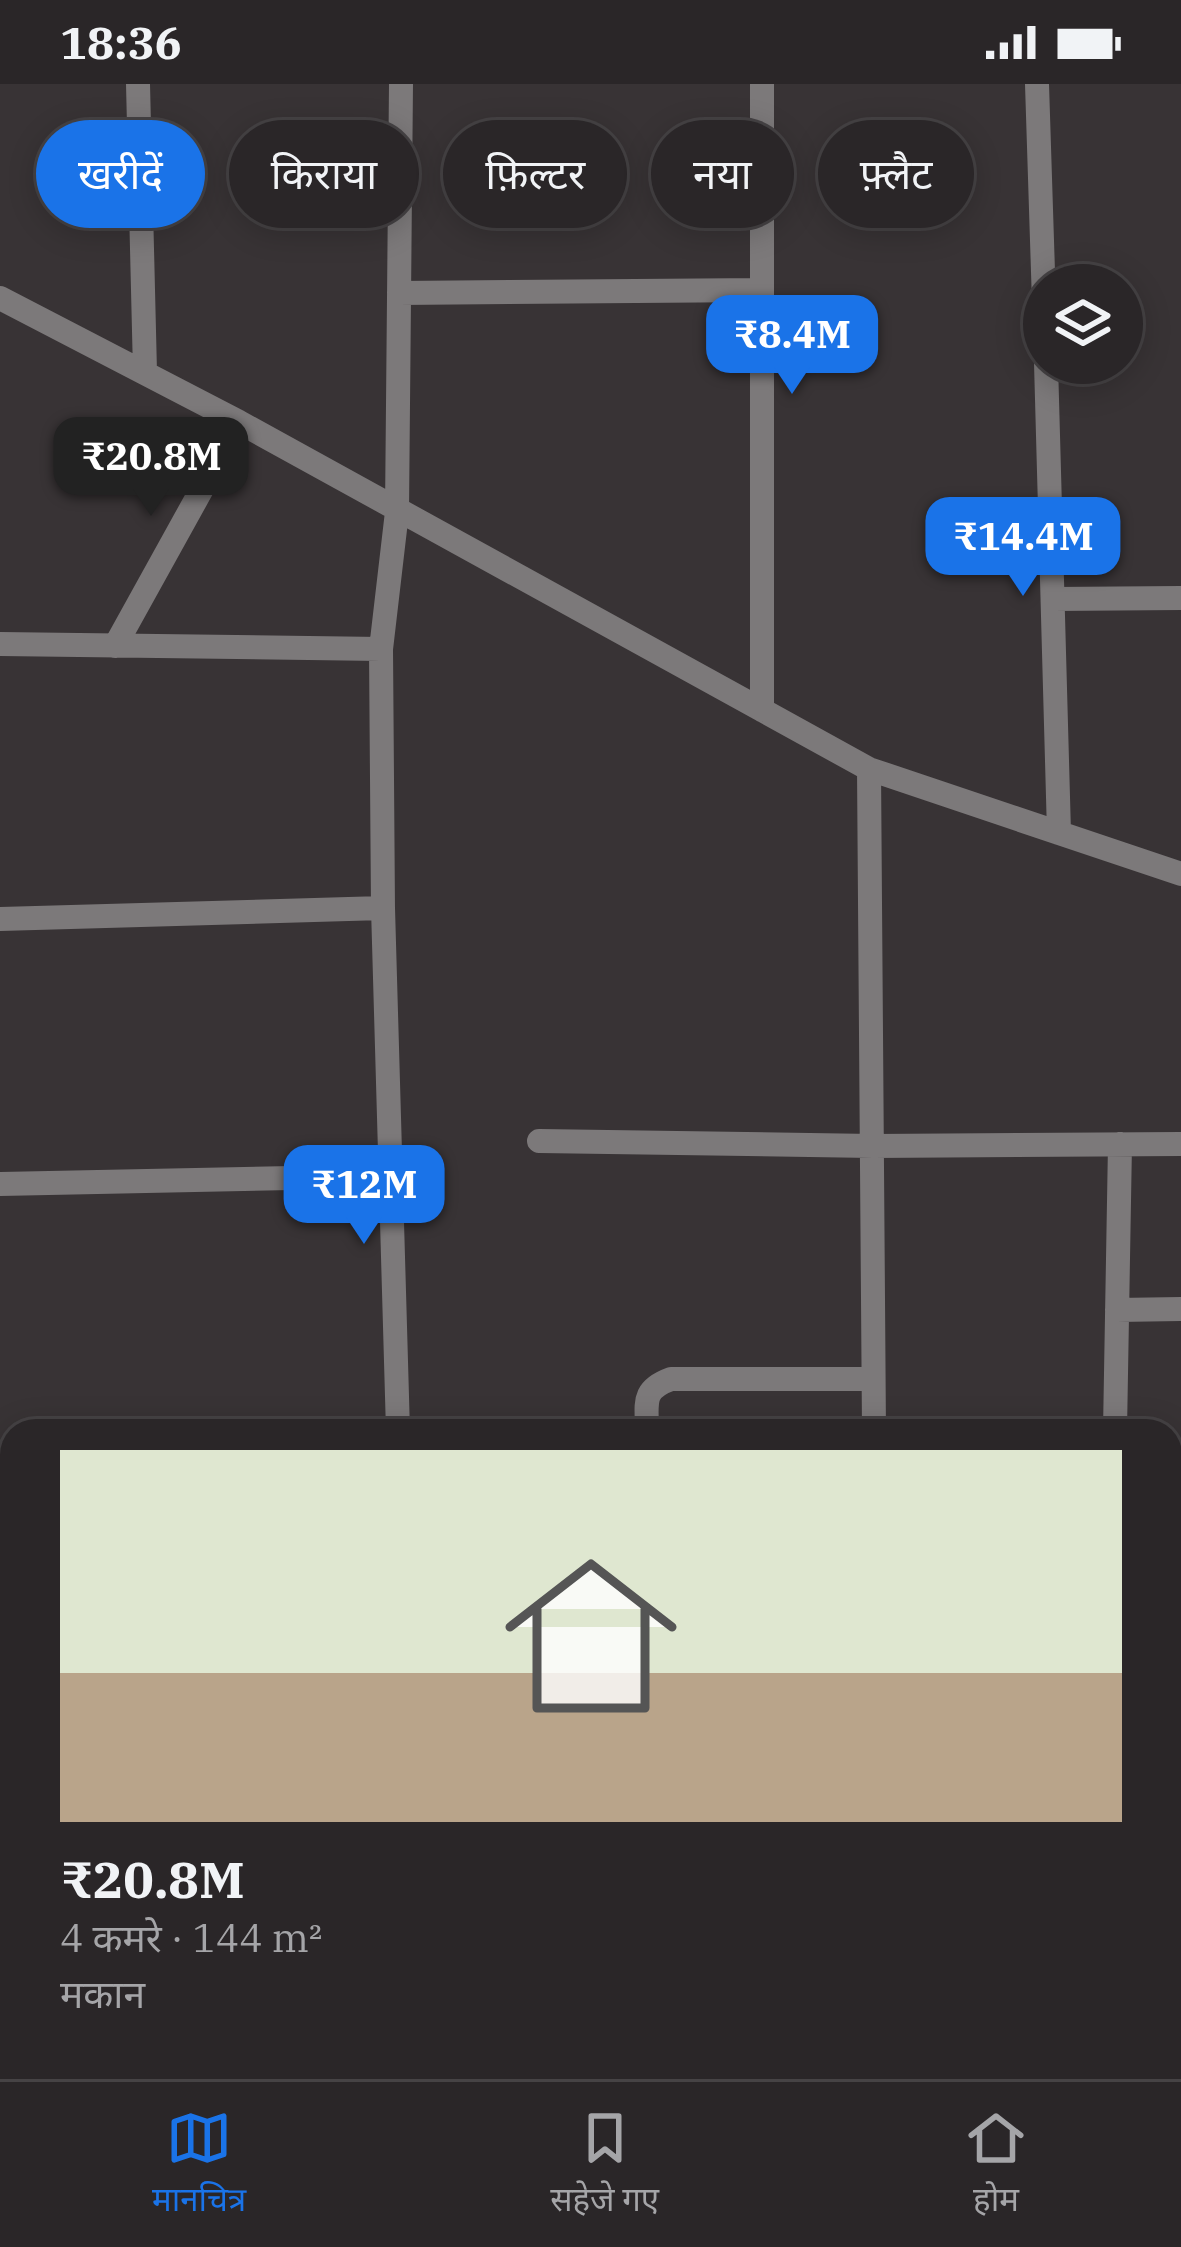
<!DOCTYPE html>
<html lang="hi">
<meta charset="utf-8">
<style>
body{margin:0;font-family:"IBM Plex Serif","Noto Sans Devanagari",serif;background:#363234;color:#f1f3f6;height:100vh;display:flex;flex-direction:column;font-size:45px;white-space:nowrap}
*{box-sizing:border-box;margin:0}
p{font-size:39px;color:#a5a5a8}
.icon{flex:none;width:66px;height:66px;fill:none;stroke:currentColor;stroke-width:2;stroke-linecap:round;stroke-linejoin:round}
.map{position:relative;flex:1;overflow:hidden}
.panel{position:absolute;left:0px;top:1335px;width:1182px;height:660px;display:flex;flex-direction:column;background:#2a2628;border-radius:36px 36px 0 0;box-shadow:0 6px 30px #0003,0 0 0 3px #464345}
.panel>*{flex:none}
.guide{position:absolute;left:36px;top:36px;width:1110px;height:108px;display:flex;gap:24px}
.tools{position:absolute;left:1023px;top:180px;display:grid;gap:24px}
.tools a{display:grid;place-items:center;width:120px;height:120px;border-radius:50%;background:#2a2628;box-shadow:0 6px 30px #0003,0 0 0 3px #464345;font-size:60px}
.price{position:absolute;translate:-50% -102px;padding:0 27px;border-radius:24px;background:#1a73e8;color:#fff;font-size:39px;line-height:78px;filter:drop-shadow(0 3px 6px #0008)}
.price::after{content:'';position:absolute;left:50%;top:72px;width:36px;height:27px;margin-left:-18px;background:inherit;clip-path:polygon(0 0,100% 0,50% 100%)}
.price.current{background:#222;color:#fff}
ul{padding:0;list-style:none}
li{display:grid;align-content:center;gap:24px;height:636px;padding:0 60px}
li+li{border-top:3px solid #464345}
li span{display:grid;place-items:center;height:372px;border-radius:0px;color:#555}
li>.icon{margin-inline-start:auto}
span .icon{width:216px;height:216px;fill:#fffc;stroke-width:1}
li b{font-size:51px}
.chip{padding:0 42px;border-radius:54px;background:#2a2628;box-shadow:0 6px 30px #0003,0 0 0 3px #464345;font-size:42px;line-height:108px}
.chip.current{background:#1a73e8;color:#fff}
.status{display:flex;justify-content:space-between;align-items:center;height:84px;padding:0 60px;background:#2a2628;direction:ltr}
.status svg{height:33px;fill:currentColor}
.tab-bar{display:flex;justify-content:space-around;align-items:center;height:168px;border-top:3px solid #464345;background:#2a2628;font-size:33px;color:#a5a5a8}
.tab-bar a{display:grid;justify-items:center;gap:6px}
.tab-bar .current{color:#1a73e8}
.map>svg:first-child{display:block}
</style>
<div class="status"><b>18:36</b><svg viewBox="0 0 49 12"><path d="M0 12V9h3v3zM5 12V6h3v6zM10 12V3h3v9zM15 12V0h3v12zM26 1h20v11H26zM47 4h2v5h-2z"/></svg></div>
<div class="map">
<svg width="1181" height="1995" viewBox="0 0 1181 1995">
<rect width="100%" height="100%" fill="#383335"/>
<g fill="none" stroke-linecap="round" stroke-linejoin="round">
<!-- minor -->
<path stroke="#7c797a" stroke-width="24" d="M138,0l7,288
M762,0v626
M1037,0l7,219
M399,209l363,-3
M0,214l239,124 630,347 312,105
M1046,279l13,470
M1053,515l128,-1
M0,560l381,5
M115,562l124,-224
M869,685l5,662
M0,835l383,-11
M539,1057l334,5 308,-2
M0,1100l393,-8
M1117,1226l64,-1
M398,1347l-15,-523 -2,-259 16,-137 4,-428
M647,1347c0,-28 -6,-41 24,-52h201
M1115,1347l5,-287
M0,1369h12
M1170,1480h11
M0,1595h12
M1170,1614h11
M1170,1838h11
M0,1839h12
M914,1983v12
M522,1995l9,-6 134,-6"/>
</g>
</svg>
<div class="tools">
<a><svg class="icon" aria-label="layers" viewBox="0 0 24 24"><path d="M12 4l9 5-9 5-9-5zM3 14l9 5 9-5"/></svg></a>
</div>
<b class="price" style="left:792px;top:313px">₹8.4M</b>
<b class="price current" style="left:151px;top:435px">₹20.8M</b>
<b class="price" style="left:1023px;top:515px">₹14.4M</b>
<b class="price" style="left:364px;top:1163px">₹12M</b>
<div class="guide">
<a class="chip current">खरीदें</a>
<a class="chip">किराया</a>
<a class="chip">फ़िल्टर</a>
<a class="chip">नया</a>
<a class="chip">फ़्लैट</a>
</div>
<section class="panel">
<ul>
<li><span style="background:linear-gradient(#dfe7d0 60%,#b9a48a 0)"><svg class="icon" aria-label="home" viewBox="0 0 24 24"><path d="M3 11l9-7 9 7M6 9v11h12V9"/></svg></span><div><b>₹20.8M</b><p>4 कमरे · 144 m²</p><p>मकान</p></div></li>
</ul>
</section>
</div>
<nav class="tab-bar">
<a class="current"><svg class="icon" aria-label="map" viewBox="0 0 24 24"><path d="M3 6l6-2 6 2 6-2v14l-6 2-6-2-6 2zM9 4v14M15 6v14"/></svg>मानचित्र</a>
<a><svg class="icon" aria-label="saved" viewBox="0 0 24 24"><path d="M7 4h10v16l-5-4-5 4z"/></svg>सहेजे गए</a>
<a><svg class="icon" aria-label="home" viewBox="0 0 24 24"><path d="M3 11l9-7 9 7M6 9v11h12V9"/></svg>होम</a>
</nav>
